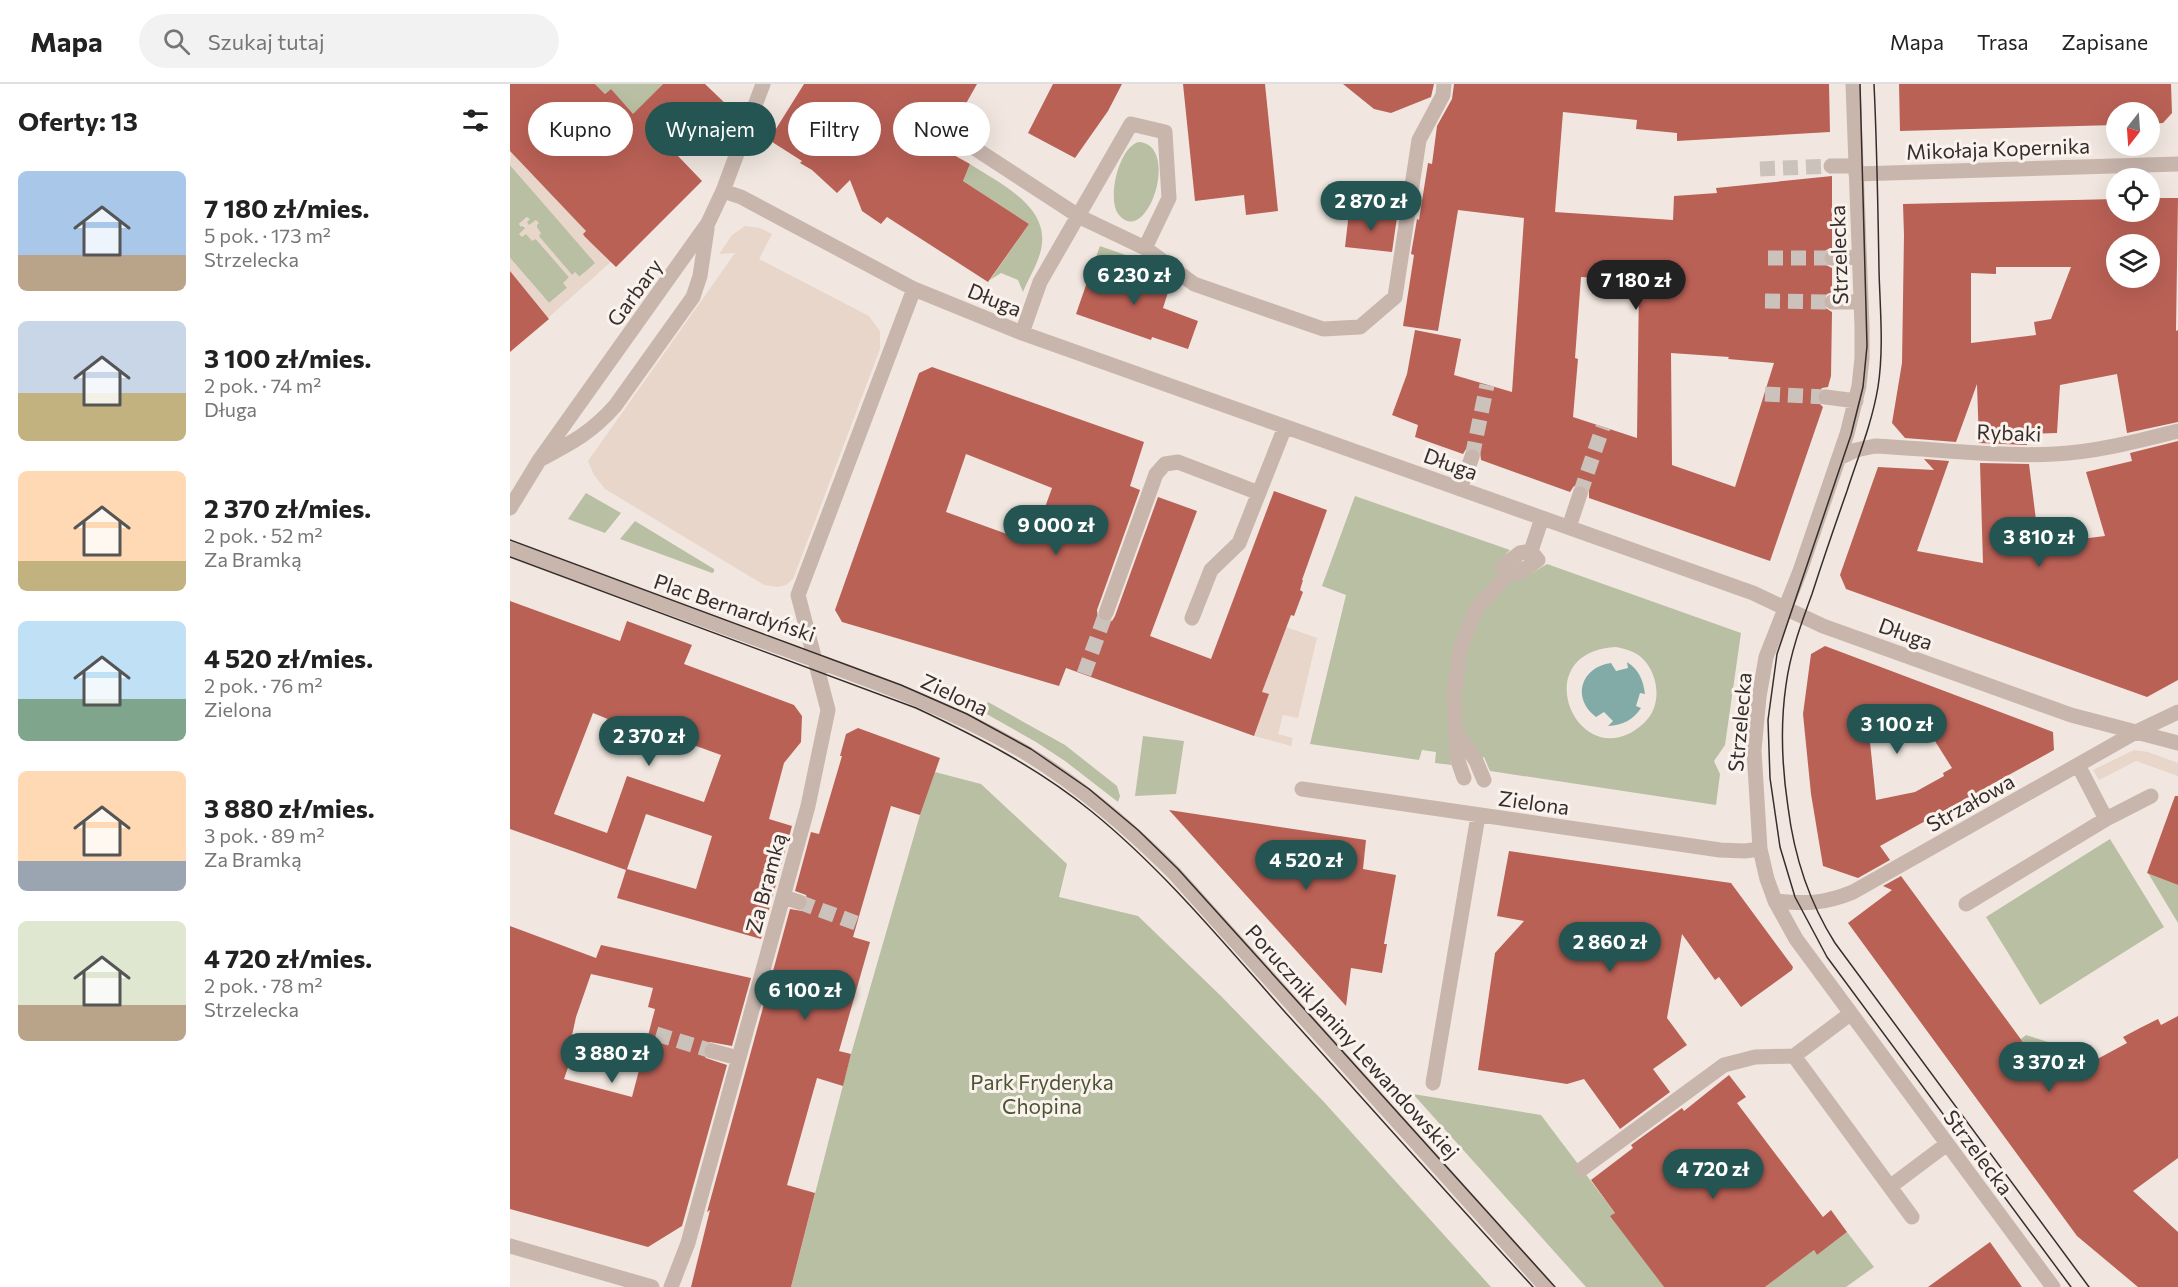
<!DOCTYPE html>
<html lang="pl">
<meta charset="utf-8">
<style>
body{margin:0;font-family:Commissioner,sans-serif;background:#f2f2f2;color:#222;height:100vh;display:flex;flex-direction:column;font-size:22px;white-space:nowrap}
*{box-sizing:border-box;margin:0}
p{font-size:20px;color:#767676}
.icon{flex:none;width:33px;height:33px;fill:none;stroke:currentColor;stroke-width:2;stroke-linecap:round;stroke-linejoin:round}
.map{position:relative;flex:1;overflow:hidden}
.panel{display:flex;flex-direction:column;background:#fff;width:510px}
.panel>*{flex:none}
.guide{position:absolute;left:18px;top:18px;width:570px;height:54px;display:flex;gap:12px}
.needle{width:39px;rotate:197deg}
.tools{position:absolute;left:1596px;top:18px;display:grid;gap:12px}
.tools a{display:grid;place-items:center;width:54px;height:54px;border-radius:50%;background:#fff;box-shadow:0 6px 24px #0002;font-size:30px}
.price{position:absolute;translate:-50% -51px;padding:0 14px;border-radius:21px;background:#255552;color:#fff;font-size:20px;line-height:39px;filter:drop-shadow(0 2px 3px #0008)}
.price::after{content:'';position:absolute;left:50%;top:36px;width:18px;height:14px;margin-left:-9px;background:inherit;clip-path:polygon(0 0,100% 0,50% 100%)}
.price.on{background:#222;color:#fff}
ul{padding:0;list-style:none}
li{display:flex;align-items:center;gap:18px;height:150px;padding:0 18px}
li span{display:grid;place-items:center;flex:none;width:168px;height:120px;border-radius:9px;color:#555}
li>.icon{margin-inline-start:auto}
span .icon{width:72px;height:72px;fill:#fffc;stroke-width:1}
li b{font-size:26px}
h2{display:flex;justify-content:space-between;align-items:center;height:72px;padding:0 18px;font-size:26px}
.pill{padding:0 21px;border-radius:27px;background:#fff;box-shadow:0 6px 24px #0002;font-size:21px;line-height:54px}
.pill.on{background:#255552;color:#fff}
header{display:flex;align-items:center;gap:36px;box-sizing:border-box;height:84px;padding:0 30px;background:#fff;border-bottom:2px solid #e0e0e0}
header strong{font-size:28px}
nav{display:flex;gap:33px;margin-inline-start:auto;font-size:21px}
.search{width:420px;height:54px;background:#f2f2f2;display:flex;align-items:center;gap:15px;box-sizing:border-box;padding:0 21px;border-radius:33px;color:#767676;font-size:22px}
main{display:flex;flex:1;min-height:0}
.map>svg:first-child{display:block}
</style>
<header>
<strong>Mapa</strong>
<div class="search"><svg class="icon" aria-label="search" viewBox="0 0 24 24"><circle cx="10" cy="10" r="6"/><path d="M15 15l6 6"/></svg>Szukaj tutaj</div>
<nav><a>Mapa</a><a>Trasa</a><a>Zapisane</a></nav>
</header>
<main>
<section class="panel">
<h2>Oferty: 13<svg class="icon" aria-label="filters" viewBox="0 0 24 24"><path d="M4 7h16M4 17h16"/><circle cx="9" cy="7" r="2"/><circle cx="15" cy="17" r="2"/></svg></h2>
<ul>
<li><span style="background:linear-gradient(#a9c7e8 70%,#b9a48a 0)"><svg class="icon" aria-label="home" viewBox="0 0 24 24"><path d="M3 11l9-7 9 7M6 9v11h12V9"/></svg></span><div><b>7 180 zł/mies.</b><p>5 pok. · 173 m²</p><p>Strzelecka</p></div></li>
<li><span style="background:linear-gradient(#c9d6e8 60%,#c2b280 0)"><svg class="icon" aria-label="home" viewBox="0 0 24 24"><path d="M3 11l9-7 9 7M6 9v11h12V9"/></svg></span><div><b>3 100 zł/mies.</b><p>2 pok. · 74 m²</p><p>Długa</p></div></li>
<li><span style="background:linear-gradient(#ffd9b3 75%,#c2b280 0)"><svg class="icon" aria-label="home" viewBox="0 0 24 24"><path d="M3 11l9-7 9 7M6 9v11h12V9"/></svg></span><div><b>2 370 zł/mies.</b><p>2 pok. · 52 m²</p><p>Za Bramką</p></div></li>
<li><span style="background:linear-gradient(#bfe0f5 65%,#7fa58c 0)"><svg class="icon" aria-label="home" viewBox="0 0 24 24"><path d="M3 11l9-7 9 7M6 9v11h12V9"/></svg></span><div><b>4 520 zł/mies.</b><p>2 pok. · 76 m²</p><p>Zielona</p></div></li>
<li><span style="background:linear-gradient(#ffd9b3 75%,#9aa5b1 0)"><svg class="icon" aria-label="home" viewBox="0 0 24 24"><path d="M3 11l9-7 9 7M6 9v11h12V9"/></svg></span><div><b>3 880 zł/mies.</b><p>3 pok. · 89 m²</p><p>Za Bramką</p></div></li>
<li><span style="background:linear-gradient(#dfe7d0 70%,#b9a48a 0)"><svg class="icon" aria-label="home" viewBox="0 0 24 24"><path d="M3 11l9-7 9 7M6 9v11h12V9"/></svg></span><div><b>4 720 zł/mies.</b><p>2 pok. · 78 m²</p><p>Strzelecka</p></div></li>
</ul>
</section>
<div class="map">
<svg width="1668" height="1203" viewBox="0 0 1668 1203">
<rect width="100%" height="100%" fill="#f1e7e0"/>
<!-- green -->
<path fill="#b9bfa2" fill-rule="evenodd" d="M85,0h68l-34,35 -18,-30 -6,5z
M629,58c42,3 8,106 -20,73 -13,-15 0,-69 20,-73z
M460,80c27,18 76,40 72,79 -1,16 -13,34 -19,49l-5,-12 -17,-7 -11,7 39,-56 -66,-43z
M0,81l86,98 -17,14 -7,-2 -34,-39 -2,-16 -7,6 -3,-4 1,-5 -8,7 7,4 -4,8 4,-3 9,5 34,39 -2,11 -18,15 -39,-45z
M590,162l54,19 18,15 -3,9 -75,-27z
M76,409l35,20 -16,20 -37,-14z
M845,412l155,54 -4,4 10,11 6,-4 10,12 15,-9 194,69 -16,112 -11,16 6,13 -4,31 -226,-34 -6,-14 -15,7 -4,-9 -15,6 2,4 -17,-2 1,-11 -14,-2 -3,10 -109,-16 36,-149 -24,-9zM1106,563c9,2 18,4 25,10 18,16 22,49 3,66 -64,59 -122,-71 -28,-76z
M125,437l79,48v3l-2,1 -92,-34z
M478,618l77,43 52,41 3,10 -2,6 -53,-41 -29,-19 -53,-30z
M633,652l41,5 -8,53 -41,2z
M425,688l46,12 86,80 -8,33 79,19 83,80 103,106 167,185h-700l60,-233 69,-239z
M1600,755l54,88 -124,78 -54,-88z
M1638,789l30,12v38z
M1516,951l73,23 -46,25 -32,-44z
M903,1010l128,21 74,98 -4,3 53,71h-78z
M1337,1148l27,35 -28,20h-81l49,-37 3,5z"/>
<!-- plaza -->
<path fill="#e7d6c9" d="M1,66l21,14 -5,5 5,6 6,-5 53,55 -7,8 1,5 5,4 1,-1 21,20 -64,57 -38,-47v-13l39,45 18,-15 -4,-5 6,-6 -33,-38 -4,2 -6,-7 -4,3 -3,-3 7,-7 -2,-2 -3,2 -2,-3 8,-7 3,2 -3,3 2,3 7,-5 3,3 -3,3 5,7 -2,3 33,39 3,-3 5,5 15,-14 -85,-98z
M235,142l15,2 12,6 -13,25 110,57 11,15v18l-87,230 -7,6 -8,2 -14,-2 -159,-96 -11,-14 -6,-14 147,-208 -16,1 13,-19z
M776,543l31,11 -19,80 -15,-3 -5,19 15,4 -2,8 -37,-10 14,-41 -7,-3z
M1624,666l14,2 30,11v13l-42,-15 -37,19 -6,-10z"/>
<!-- water -->
<path fill="#82aba8" d="M1117,578c12,8 16,17 18,32l-5,-1 -4,13 5,2c-8,12 -18,17 -33,18l5,-5 -9,-9 -8,5c-25,-19 -15,-50 15,-54l5,8 12,-3z"/>
<!-- building -->
<path fill="#ba6156" fill-rule="evenodd" d="M0,0h85l10,10 6,-5 22,25 30,-30h42l23,22 -50,50 24,25 -86,86 -31,-30 -2,-3 3,-3 -76,-80z
M294,0h173l-36,64 29,16 -7,17 66,43 -41,58 -101,-65 -6,7 -19,-13 -12,-31 -13,13 -25,-23 -12,-7 2,-2 -33,-21z
M543,0h69l-14,27 -33,47 -47,-25z
M673,0h82l13,127 -32,4 -2,-20 -49,6z
M833,0h91l-3,13 -40,16 -17,-4z
M944,0h375l1,48 -153,9v-8l-41,-4 1,-9 -74,-8 -8,100 118,8 1,-24 43,-3 -1,-5 116,-12v72l-6,2 -4,8 2,6 8,4v24l-5,2 -5,7 2,6 8,5 -1,64 -3,11 -6,1 -6,7 1,6 6,6 -53,154 -181,-63v-7l-5,-6 -10,1 -4,6 -89,-32 -1,-9 -5,-3 -9,1 -3,5 -48,-17 3,-12 -26,-10 15,-41 8,-44 46,9 -7,36 58,17 12,-174 -66,-8 -20,121 -35,-5 11,-71 -3,-1 6,-35 2,1 9,-57 4,1 5,-38 15,-27zM1071,193l58,4 -2,157 -64,-21 5,-58 -3,-1zM1161,269l58,4 -1,2 46,4 -39,124 -63,-22z
M1389,0h272l1,29 -9,10 -13,1v-12h-34v13l-216,6z
M1640,114h28l-2,133 2,-1v92l-51,11 -10,-59 -57,11 -3,48 -32,1 2,11 -48,-2 -2,-59 -21,58 -51,-4 -13,-15 10,-60 2,-128 -1,-31 213,-5v13h34zM1606,160h34v34h-34zM1486,183h75l-20,52 -17,3 2,13 -65,8v-70l25,1z
M839,128l48,5 -5,35 -47,-5z
M584,178l22,8 1,-4 33,11 -1,4 20,8 -6,19 35,13 -10,28 -36,-12 -1,3 -75,-26z
M0,187l39,48 -39,33z
M422,283l212,75 -14,44 10,4 -43,120 1,9 5,3 9,-1 3,-5 43,-119 39,14 -47,125 61,23 63,-168 53,19 -25,70h1l-3,10 3,2 -9,24 -3,-1 -29,77 7,2 -15,42 -188,-68 -7,18 -217,-64 -7,-12 84,-237zM456,370l86,34 -20,55 -86,-31z
M1668,357v239l-31,17 -301,-108 -6,-14 38,-108 56,3 -10,-11 25,2 -32,90 66,12 -3,-100 49,1 10,80 66,-8 -19,-64 46,-11 -2,-8z
M0,517l110,40 7,-20 65,24 -8,19 110,41 8,11 -1,26 -17,21 -15,56 23,7 -31,113 -144,-41 9,-28 -116,-41zM83,629l32,13 2,-5 94,34 -17,47 -77,-26 -20,57 -53,-19zM136,730l66,22 -16,53 -69,-20z
M1315,562l228,86 1,18 -174,96 10,14 -32,18 -35,-12 -12,-72 -8,-80 8,-60zM1363,626l55,20 24,38 -9,5 1,3 -29,16 -39,8 -6,-58 5,-1z
M348,644l82,30 -20,57 -29,-9 -38,131 17,5 -31,109 12,3 -8,32 -26,-8 -30,107 28,8 -24,94h-100l19,-77 -3,2 83,-303 12,2 6,-7 -2,-9 -11,-4 16,-59 8,2 23,-78h-2l6,-22z
M1665,712h3v89l-31,-12z
M659,726l197,30 -3,29 33,6 -12,69h3l-5,29 -31,-5 -5,38z
M999,767l222,32 62,84 -1,3 -51,37 -22,-30 -4,3 -33,-46 -15,84 20,27 -34,24 17,23 -50,37 -36,-50 -17,5 -89,-14 17,-117 29,-32 -27,-5z
M1391,792l152,207 74,-40 -4,-6 17,-9 18,-9 3,6 17,-9v142l-45,33 45,41v55h-40l-61,-51 -229,-313 44,-33 -9,-4z
M0,842l86,32 5,-13 150,33 -19,68 -22,-4 -7,6v6l3,4 21,7 -45,161 -34,21 -138,-38zM81,890l62,14 -5,19 7,2 -23,88 -68,-18 8,-23 -4,-2 8,-37z
M1219,991l17,22 -9,6 86,114 8,-7 16,22 -30,23 -3,-5 -49,37h-101l-54,-71 5,-3 -24,-33 42,-32 -2,-3 51,-37 2,3z
M1480,1158l32,45h-94z"/>
<g fill="none" stroke-linecap="round" stroke-linejoin="round">
<!-- minor-tunnel -->
<path stroke="#ccc2bc" stroke-width="15" stroke-dasharray="15 8" stroke-linecap="butt" d="M1250,85l71,-3
M1258,174h64
M1255,217l67,1
M1255,310l61,3
M962,373l15,-72
M1070,410l23,-67
M574,590l22,-61
M289,818l57,21
M146,950l56,17"/>
<!-- minor -->
<path stroke="#c8b6ad" stroke-width="15" d="M1343,0l9,243v31l-3,28 -12,48 -47,137 -34,86 -7,40 -5,53 6,99 7,30 8,22 21,38 257,348
M452,56l118,77 65,31 49,36 129,45 37,-2 35,-30 24,-157 24,-45 1,-11
M1321,82h25
M1346,90l322,-10
M213,107l18,6 173,92 108,44 731,260 70,33 248,89 107,28
M1322,174l27,-1
M1322,218h29
M512,249l18,-51 91,-158 34,8 4,66 -24,50
M1316,313l30,4
M33,374c30,-16 49,-26 72,-52l78,-109 7,-21 7,-47
M1329,374l17,-8 19,-4c60,3 120,11 180,8 42,-2 83,-13 123,-23
M950,405l12,-32
M0,424l30,-49 168,-236 15,-32 40,-107
M1059,443l11,-33
M0,465c90,33 180,66 269,98 85,31 170,60 247,106 54,33 103,75 148,120l372,414
M998,490l-6,-7 18,-14 11,-2 11,-33
M596,529l50,-139 9,-10 13,-2 81,31
M682,534l19,-48 28,-27 46,-116
M946,648l1,26 7,20
M1568,681l28,54
M974,696l-8,-19 -20,-29 -2,-38 6,-45 16,-40 32,-35 11,-1 19,-13 -7,-9
M792,705l418,61 25,1 15,-2
M273,813l16,5
M1265,817c30,3 49,3 78,-9l283,-160 42,-20
M1456,820l140,-85 45,-23
M202,967l26,7
M1284,972l56,-42
M923,999l45,-267
M1072,1085l142,-104 31,-8 39,-1 118,161
M1381,1102l56,-42
M0,1162l142,41
M161,1203l17,-44 120,-437 20,-96 -30,-115 116,-306"/>
<!-- tram -->
<path stroke="#372d2b" stroke-width="1.5" d="M1350,0l7,262 -4,41 -12,48 -74,219 -9,66 2,58 10,69 15,50 32,60 244,330
M1364,0c3,62 4,124 5,186 1,39 5,78 -1,117 -6,36 -20,70 -31,104 -12,34 -24,69 -35,103 -11,30 -22,60 -26,91 -6,41 -4,82 2,122 6,48 21,95 47,136l254,344
M0,456l391,145 66,29 64,35 58,40 49,41 40,39 377,418
M0,473l406,151c62,29 122,60 175,103 79,64 143,145 211,220 76,85 153,171 231,256"/>
</g>
<g text-anchor="middle" dominant-baseline="central" stroke-width="6" stroke-linejoin="round" paint-order="stroke">
<!-- street labels -->
<g font-size="21" fill="#372d2b" stroke="#f9f2ed">
<text transform="translate(1488 64) rotate(-2)">Mikołaja Kopernika</text>
<text transform="translate(1328 171) rotate(-92)">Strzelecka</text>
<text transform="translate(124 208) rotate(-54)">Garbary</text>
<text transform="translate(485 215) rotate(22)">Długa</text>
<text transform="translate(1499 348) rotate(2)">Rybaki</text>
<text transform="translate(941 379) rotate(20)">Długa</text>
<text transform="translate(225 523) rotate(19)">Plac Bernardyński</text>
<text transform="translate(1396 549) rotate(20)">Długa</text>
<text transform="translate(445 610) rotate(25)">Zielona</text>
<text transform="translate(1229 638) rotate(-85)">Strzelecka</text>
<text transform="translate(1024 718) rotate(8)">Zielona</text>
<text transform="translate(1460 718) rotate(-29)">Strzałowa</text>
<text transform="translate(255 799) rotate(-75)">Za Bramką</text>
<text transform="translate(843 957) rotate(48)">Porucznik Janiny Lewandowskiej</text>
<text transform="translate(1469 1068) rotate(53)">Strzelecka</text>
</g>
<!-- park labels -->
<g font-size="21" fill="#4b5331" stroke="#f9f2ed">
<text x="532" y="997">Park Fryderyka<tspan x="532" dy="24">Chopina</tspan></text>
</g>
</g>
</svg>
<div class="tools">
<a><svg class="needle" viewBox="-14 -14 28 28"><path d="M0-13l5 13h-10z" fill="#e53935"/><path d="M0 13l5-13h-10z" fill="#767676"/></svg></a>
<a><svg class="icon" aria-label="locate" viewBox="0 0 24 24"><circle cx="12" cy="12" r="6"/><path d="M12 2v4M12 18v4M2 12h4M18 12h4"/></svg></a>
<a><svg class="icon" aria-label="layers" viewBox="0 0 24 24"><path d="M12 4l9 5-9 5-9-5zM3 14l9 5 9-5"/></svg></a>
</div>
<b class="price" style="left:861px;top:148px">2 870 zł</b>
<b class="price" style="left:624px;top:222px">6 230 zł</b>
<b class="price on" style="left:1126px;top:227px">7 180 zł</b>
<b class="price" style="left:546px;top:472px">9 000 zł</b>
<b class="price" style="left:1529px;top:484px">3 810 zł</b>
<b class="price" style="left:1387px;top:671px">3 100 zł</b>
<b class="price" style="left:139px;top:683px">2 370 zł</b>
<b class="price" style="left:796px;top:807px">4 520 zł</b>
<b class="price" style="left:1100px;top:889px">2 860 zł</b>
<b class="price" style="left:295px;top:937px">6 100 zł</b>
<b class="price" style="left:102px;top:1000px">3 880 zł</b>
<b class="price" style="left:1539px;top:1009px">3 370 zł</b>
<b class="price" style="left:1203px;top:1116px">4 720 zł</b>
<div class="guide">
<a class="pill">Kupno</a>
<a class="pill on">Wynajem</a>
<a class="pill">Filtry</a>
<a class="pill">Nowe</a>
</div>
</div>
</main>
